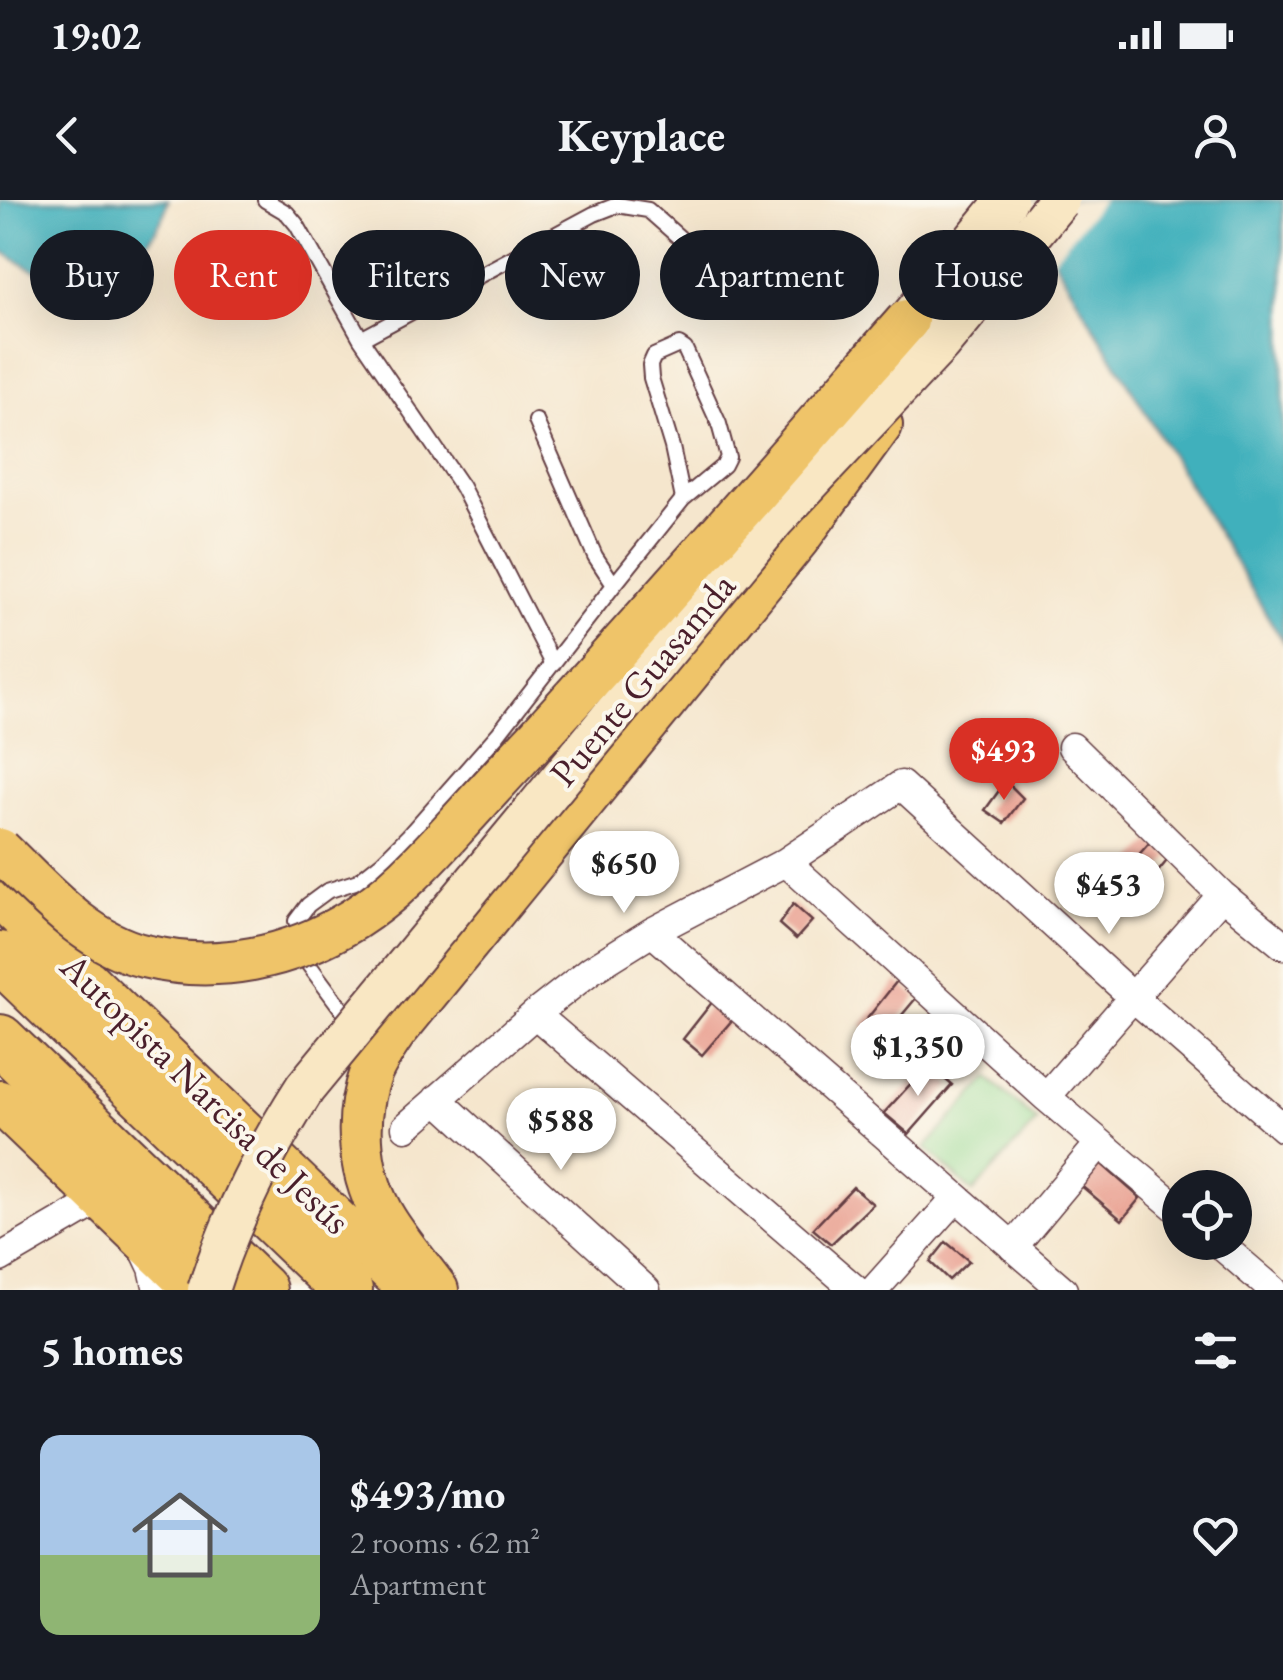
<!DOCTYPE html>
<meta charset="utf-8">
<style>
body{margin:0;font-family:"EB Garamond",serif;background:#242831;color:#f1f3f6;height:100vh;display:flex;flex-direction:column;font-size:38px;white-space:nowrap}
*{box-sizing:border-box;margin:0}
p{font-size:32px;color:#9ea1a6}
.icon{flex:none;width:55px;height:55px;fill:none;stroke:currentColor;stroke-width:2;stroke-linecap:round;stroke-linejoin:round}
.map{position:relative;height:1090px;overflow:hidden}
.drawer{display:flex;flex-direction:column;background:#171b24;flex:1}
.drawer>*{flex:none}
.top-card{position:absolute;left:30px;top:30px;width:1225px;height:90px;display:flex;gap:20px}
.controls{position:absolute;left:1162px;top:970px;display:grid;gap:20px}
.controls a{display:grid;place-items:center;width:90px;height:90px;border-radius:50%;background:#171b24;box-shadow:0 10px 40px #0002;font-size:50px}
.price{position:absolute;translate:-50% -85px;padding:0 22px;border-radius:35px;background:#fff;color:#222;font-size:32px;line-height:65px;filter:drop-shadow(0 2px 5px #0008)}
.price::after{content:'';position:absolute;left:50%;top:60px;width:30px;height:22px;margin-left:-15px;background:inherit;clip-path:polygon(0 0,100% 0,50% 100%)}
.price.active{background:#d93025;color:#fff}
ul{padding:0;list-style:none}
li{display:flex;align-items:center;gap:30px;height:250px;padding:0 40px}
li+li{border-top:2px solid #363941}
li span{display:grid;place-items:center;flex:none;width:280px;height:200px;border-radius:20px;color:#555}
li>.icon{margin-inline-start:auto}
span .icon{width:120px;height:120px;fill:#fffc;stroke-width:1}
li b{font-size:42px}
h2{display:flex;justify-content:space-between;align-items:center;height:120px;padding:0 40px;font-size:42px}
.chip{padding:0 35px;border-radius:45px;background:#171b24;box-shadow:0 10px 40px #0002;font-size:35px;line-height:90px}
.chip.active{background:#d93025;color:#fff}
.status{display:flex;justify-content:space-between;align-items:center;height:70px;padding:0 50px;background:#171b24;direction:ltr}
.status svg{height:28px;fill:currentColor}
header{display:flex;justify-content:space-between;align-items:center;height:130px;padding:0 40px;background:#171b24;font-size:45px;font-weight:700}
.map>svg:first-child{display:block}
</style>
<div class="status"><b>19:02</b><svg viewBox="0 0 49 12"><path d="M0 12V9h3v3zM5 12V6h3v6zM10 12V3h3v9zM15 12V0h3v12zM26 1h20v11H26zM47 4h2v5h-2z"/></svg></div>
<header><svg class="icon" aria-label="back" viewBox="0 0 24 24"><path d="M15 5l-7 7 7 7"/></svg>Keyplace<svg class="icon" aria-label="person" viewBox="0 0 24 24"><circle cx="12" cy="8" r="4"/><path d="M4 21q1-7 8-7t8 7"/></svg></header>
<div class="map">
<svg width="1283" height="1090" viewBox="0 0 1283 1090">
<rect width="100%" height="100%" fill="#fbf7ec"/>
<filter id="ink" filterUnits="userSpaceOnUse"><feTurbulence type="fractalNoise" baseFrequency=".01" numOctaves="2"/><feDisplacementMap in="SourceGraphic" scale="20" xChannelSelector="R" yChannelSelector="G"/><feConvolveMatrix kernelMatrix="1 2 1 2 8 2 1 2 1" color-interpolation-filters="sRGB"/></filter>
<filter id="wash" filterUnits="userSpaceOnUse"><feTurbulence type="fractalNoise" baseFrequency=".0048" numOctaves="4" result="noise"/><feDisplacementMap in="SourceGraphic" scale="40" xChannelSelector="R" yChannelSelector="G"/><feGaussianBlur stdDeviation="2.25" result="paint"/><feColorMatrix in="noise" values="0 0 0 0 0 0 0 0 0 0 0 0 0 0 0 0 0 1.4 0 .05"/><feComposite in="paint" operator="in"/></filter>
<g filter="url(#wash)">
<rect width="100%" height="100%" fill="#f5e6cd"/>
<!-- green -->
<path fill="#96d992" stroke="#707c5e" stroke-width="2.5" d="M988,878l49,43 -64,71 -48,-44z"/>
<!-- water -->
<path fill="#40b0bc" stroke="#456874" stroke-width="2.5" d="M0,0h168c-9,48 -63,87 -112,77 -22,-5 -38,-15 -56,-27z
M1018,0h265v442z"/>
<!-- pier -->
<path fill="#f5e6cd" d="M1013,0h90l-53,63z"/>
<g id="blocks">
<!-- building -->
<path fill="#e89a8a" d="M1006,581l17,17 -19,25 -19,-13z
M1150,642l20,15 -36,44 -20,-18z
M793,704l19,17 -16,18 -17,-15z
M897,781l20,16 -36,43 -19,-15z
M713,801l20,18 -31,36 -19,-16z
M928,865l24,20 -43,49 -25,-21z
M1097,960l43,38 -18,22 -43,-36z
M853,987l20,17 -42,40 -18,-15z
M946,1042l23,19 -20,19 -19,-18z"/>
</g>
</g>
<g filter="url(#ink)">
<use href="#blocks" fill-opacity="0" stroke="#643d43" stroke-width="2.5"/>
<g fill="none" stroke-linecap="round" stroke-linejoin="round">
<!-- lane casing -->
<g stroke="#643d43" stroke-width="18">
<path id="lane" d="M265,0l22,13 10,12 64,114 101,148 91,177
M361,139l233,-125 23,-9 31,5 50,44
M614,385l69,-86 41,-34 4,-8 -9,-33 -34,-75 -6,-4 -25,11 -4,9 1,13 21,69 11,52
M346,815l-37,-50 -13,-44 12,-16 19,-14 31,-10 24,-19 27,-27 89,-101 116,-149 -19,-29 -59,-135"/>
</g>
<!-- street casing -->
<g stroke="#643d43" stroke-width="31">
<path id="street" d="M1072,547l150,148 61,50
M786,662l260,235 134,114
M652,732l411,358
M535,814l321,276
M1046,897l176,-202
M437,899l209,191
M406,927l129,-113 56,-44 61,-38 134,-70 115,-77 232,212 150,131
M1217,1042l56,48
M1013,1047l87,-104
M144,1049l9,19 5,22
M0,1058l101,-59
M874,1090l82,-92"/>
</g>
<!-- primary casing -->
<g stroke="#643d43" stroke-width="46">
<path id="primary" d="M0,697l410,393
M0,902l196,188
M437,1090c-17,-23 -36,-45 -51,-69 -27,-43 -33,-101 -15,-149 6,-14 15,-27 24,-40l403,-493 83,-114"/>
</g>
<!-- highway casing -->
<g stroke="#643d43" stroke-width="54">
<path id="highway" d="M0,757l347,333
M0,840l261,250"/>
</g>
<!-- lane -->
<use href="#lane" stroke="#fff" stroke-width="14"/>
<!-- street -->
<use href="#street" stroke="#fff" stroke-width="28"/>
<!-- primary -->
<use href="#primary" stroke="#efc469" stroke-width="42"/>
<!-- highway -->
<use href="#highway" stroke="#efc469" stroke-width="50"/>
<!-- secondary-bridge casing -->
<g stroke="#643d43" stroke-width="44" stroke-linecap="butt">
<path id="secondary-bridge" d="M886,148l121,-148
M208,1090c23,-72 56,-138 97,-202l469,-568 166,-176 119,-144"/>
</g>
<!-- primary-bridge casing -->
<g stroke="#643d43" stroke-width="46" stroke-linecap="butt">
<path id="primary-bridge" d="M0,650c42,40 85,92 144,106 73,18 147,2 210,-37 38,-24 70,-58 100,-91 27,-30 55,-60 82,-89 126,-138 248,-278 371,-418"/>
</g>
<!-- secondary-bridge -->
<use href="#secondary-bridge" stroke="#f9e7c3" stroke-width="40"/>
<!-- primary-bridge -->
<use href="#primary-bridge" stroke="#efc469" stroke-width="42"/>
</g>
</g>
<g text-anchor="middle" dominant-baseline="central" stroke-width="8" stroke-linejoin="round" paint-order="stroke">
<!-- street labels -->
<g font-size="38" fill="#4a1f2b" stroke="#fbf7ec">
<text transform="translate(642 479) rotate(-50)">Puente Guasamda</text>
<text transform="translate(206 893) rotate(44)">Autopista Narcisa de Jesús</text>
</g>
</g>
</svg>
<div class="controls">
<a><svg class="icon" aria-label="locate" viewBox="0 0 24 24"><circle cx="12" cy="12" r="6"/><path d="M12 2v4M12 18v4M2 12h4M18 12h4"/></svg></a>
</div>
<b class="price active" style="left:1004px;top:603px">$493</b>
<b class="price" style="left:624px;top:716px">$650</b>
<b class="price" style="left:1109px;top:737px">$453</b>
<b class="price" style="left:918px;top:899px">$1,350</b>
<b class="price" style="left:561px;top:973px">$588</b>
<div class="top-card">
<a class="chip">Buy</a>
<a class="chip active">Rent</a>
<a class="chip">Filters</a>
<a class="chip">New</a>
<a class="chip">Apartment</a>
<a class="chip">House</a>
</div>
</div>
<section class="drawer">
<h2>5 homes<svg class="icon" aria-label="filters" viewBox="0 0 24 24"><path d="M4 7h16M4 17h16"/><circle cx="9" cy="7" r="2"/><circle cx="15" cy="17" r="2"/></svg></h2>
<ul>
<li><span style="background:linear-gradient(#a9c7e8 60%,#8fb573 0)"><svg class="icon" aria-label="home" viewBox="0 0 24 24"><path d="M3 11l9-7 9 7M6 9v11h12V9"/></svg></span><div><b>$493/mo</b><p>2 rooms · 62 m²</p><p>Apartment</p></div><svg class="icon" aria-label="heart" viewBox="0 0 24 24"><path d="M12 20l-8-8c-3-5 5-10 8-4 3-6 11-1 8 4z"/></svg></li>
</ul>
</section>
